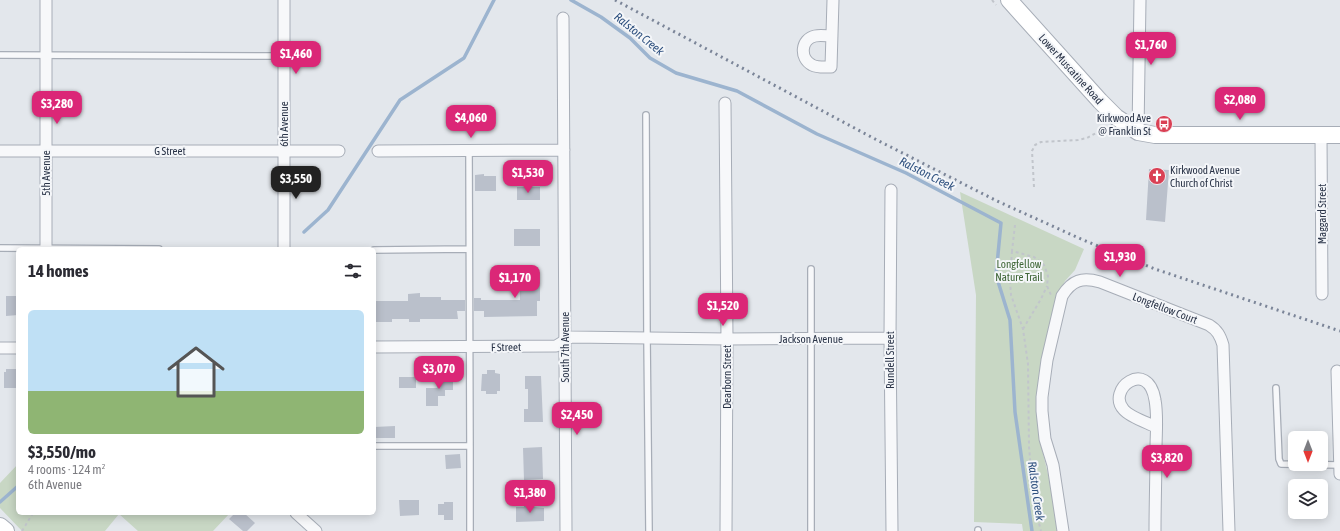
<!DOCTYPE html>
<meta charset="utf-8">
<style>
body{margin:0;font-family:"Asap Condensed",sans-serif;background:#f7f7f7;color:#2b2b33;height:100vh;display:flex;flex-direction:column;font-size:15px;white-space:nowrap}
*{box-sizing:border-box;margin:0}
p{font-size:13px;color:#7c7c81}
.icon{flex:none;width:22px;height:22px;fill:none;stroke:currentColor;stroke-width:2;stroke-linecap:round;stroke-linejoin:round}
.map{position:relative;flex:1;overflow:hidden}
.sheet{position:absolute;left:16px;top:247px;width:360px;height:268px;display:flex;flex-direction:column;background:#fff;border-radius:6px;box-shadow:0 2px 10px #0003}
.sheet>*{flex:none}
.needle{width:26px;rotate:180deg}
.tools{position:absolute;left:1288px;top:431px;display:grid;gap:8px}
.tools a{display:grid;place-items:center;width:40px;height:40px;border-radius:6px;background:#fff;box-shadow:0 2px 10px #0003;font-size:20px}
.price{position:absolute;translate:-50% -34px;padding:0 9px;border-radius:8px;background:#db2777;color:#fff;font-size:13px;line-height:26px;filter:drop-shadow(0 1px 2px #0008)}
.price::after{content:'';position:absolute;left:50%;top:24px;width:12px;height:9px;margin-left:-6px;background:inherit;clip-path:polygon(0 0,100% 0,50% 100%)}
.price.current{background:#222;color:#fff}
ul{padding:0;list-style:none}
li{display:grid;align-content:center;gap:8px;height:212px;padding:0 12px}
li+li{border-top:1px solid #e1e1e2}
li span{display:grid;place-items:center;height:124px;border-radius:6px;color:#555}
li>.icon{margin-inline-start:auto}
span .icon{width:72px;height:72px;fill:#fffc;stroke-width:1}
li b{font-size:17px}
h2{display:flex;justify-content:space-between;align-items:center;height:48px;padding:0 12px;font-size:17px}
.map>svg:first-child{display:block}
</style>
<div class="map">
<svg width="1340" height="531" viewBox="0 0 1340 531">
<rect width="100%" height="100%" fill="#e3e7ec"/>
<!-- green -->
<path fill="#c8d7c4" d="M960,192l124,57 -9,21 -10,11 -7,16 -18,73 -3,38 3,33 12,50 5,40h-34l-1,-7 -48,-2 2,-227z
M18,464v49h212l-17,18h-75l-19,-17 -14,17h-83l-22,-23v-25z"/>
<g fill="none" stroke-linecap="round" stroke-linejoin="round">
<!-- stream -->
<path stroke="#9cb4cf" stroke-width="3.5" d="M571,0l30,17 29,21 20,20 26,15 61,18 80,43 89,39 95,50 -5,52 14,45 5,92 17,119
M304,232l24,-22 72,-110 64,-42 30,-58
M0,502l18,-16"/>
</g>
<!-- building -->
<path fill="#bac0cb" d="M1149,169l20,1 -4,52 -19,-2z
M484,174v2h12v15h-21v-16z
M517,187h23v13h-23z
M514,229h26v17h-26z
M519,270l21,2v29h-3v15l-53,1v-6h-10v-13h7v2h39z
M420,293v4h21v3h24v11h-8l1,8h-38v3h-11v-3h-17v3h-18v-21h34v-7z
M6,296h11l1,19 -12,1z
M6,369h11v19h-13v-16h2z
M487,370h8v3l5,1v17h-3v3h-11v-3h-5l1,-17h5z
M436,376h17v14h-8v6h-7v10h-12v-18h11z
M525,376h16l2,46h-19v-13h4v-20h-3z
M399,377h17v11h-17z
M395,426v12h-21v-11z
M542,447l1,32 -19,1 -1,-32z
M460,454l1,14 -15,1 -1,-14z
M399,500h20v15l-19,1z
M444,502h9v18h-9v-5h-6v-11h6z
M524,506l20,2v13l-28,1v-15h8z
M235,513h9l11,10 -8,8h-4l-14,-12z"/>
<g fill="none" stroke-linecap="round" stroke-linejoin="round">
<!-- lane casing -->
<g stroke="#a7adb7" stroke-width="8">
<path id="lane" d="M0,55l284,1
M646,115l1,223 2,193
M469,150l1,296
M0,248l159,1
M374,250l95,-1
M811,269v262
M1276,388l3,71 2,5 59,1
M374,446h96v85
M978,531v-1"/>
</g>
<!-- street casing -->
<g stroke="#a7adb7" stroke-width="13">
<path id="street" d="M46,0v249
M284,0v249
M563,18l3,513
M832,36c-5,0 -12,-1 -17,0 -14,3 -16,22 -3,29 6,3 13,2 19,2l2,-67
M725,103l2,236 -1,192
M1138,132l2,-132
M1321,135l1,159
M0,151h339
M378,151l186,-1
M891,190l-1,148 2,193
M374,347l182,-1 15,-9 156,2 163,-1
M0,348h18
M1337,371l3,103
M296,513l20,18
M1063,531l-10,-66 -8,-26 -3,-28v-14l5,-37 15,-64c10,-16 20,-19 38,-14l109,43c8,5 11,10 14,20l6,186
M1155,531c0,-27 1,-55 1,-82 0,-16 2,-33 -1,-49 -7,-43 -50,-10 -31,10 6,7 24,13 32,17"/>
</g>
<!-- secondary casing -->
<g stroke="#a7adb7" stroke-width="18">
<path id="secondary" d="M1009,0l91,101 16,16 22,15 17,3h185
M0,526l6,5"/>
</g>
<!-- path -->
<path stroke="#c1c5cb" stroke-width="2" stroke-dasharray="3 3" stroke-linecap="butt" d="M992,0l4,5
M1034,187l-2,-36 3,-6 6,-3 37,-2 9,-2 20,-11 1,3 2,-2
M1015,225l-3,26 22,6 10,8 4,11 -1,10 4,9
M1012,251l-2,29 1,15 12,34 5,35 1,83 5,57 7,27
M1023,329l18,-30 6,-13
M22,531l11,-18"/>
<!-- lane -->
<use href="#lane" stroke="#f7f8fa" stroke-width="5.5"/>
<!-- street -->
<use href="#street" stroke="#f7f8fa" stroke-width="11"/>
<!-- secondary -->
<use href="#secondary" stroke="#fff" stroke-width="16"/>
<!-- rail -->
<path stroke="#7b8598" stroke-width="3" stroke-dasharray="2 4" stroke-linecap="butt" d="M615,0l260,139 122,62 84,38 74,30 185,62"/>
</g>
<!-- icons -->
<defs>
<g id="bus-disc" transform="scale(0.9)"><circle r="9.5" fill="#da4054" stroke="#f4f6f9"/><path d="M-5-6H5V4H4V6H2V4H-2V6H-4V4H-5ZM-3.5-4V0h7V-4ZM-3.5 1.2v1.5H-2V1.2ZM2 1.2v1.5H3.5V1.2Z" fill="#fff"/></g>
<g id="church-disc" transform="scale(0.9)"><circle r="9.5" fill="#da4054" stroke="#f4f6f9"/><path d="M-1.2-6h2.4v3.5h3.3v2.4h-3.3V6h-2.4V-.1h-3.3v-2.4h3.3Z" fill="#fff"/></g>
</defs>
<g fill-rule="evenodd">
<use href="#bus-disc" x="1164" y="124"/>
<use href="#church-disc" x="1157" y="176"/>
</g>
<g text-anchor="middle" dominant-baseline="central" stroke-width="4" stroke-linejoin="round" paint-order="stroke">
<!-- street labels -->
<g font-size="11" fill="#293347" stroke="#f4f6f9">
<text transform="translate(1071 69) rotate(48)">Lower Muscatine Road</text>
<text transform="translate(284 124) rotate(-90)">6th Avenue</text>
<text x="170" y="151">G Street</text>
<text transform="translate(46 173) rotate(-90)">5th Avenue</text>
<text transform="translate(1322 214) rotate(-90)">Maggard Street</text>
<text transform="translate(1165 308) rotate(21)">Longfellow Court</text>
<text x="811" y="339">Jackson Avenue</text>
<text transform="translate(506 347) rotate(-1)">F Street</text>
<text transform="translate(565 347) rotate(-90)">South 7th Avenue</text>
<text transform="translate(890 360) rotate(-90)">Rundell Street</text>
<text transform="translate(727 377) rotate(-90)">Dearborn Street</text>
</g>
<!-- poi labels -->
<g font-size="11" fill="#293347" stroke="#f4f6f9" text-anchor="end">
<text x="1151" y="118">Kirkwood Ave<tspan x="1151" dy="13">@ Franklin St</tspan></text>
<text x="1170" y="170" text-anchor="start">Kirkwood Avenue<tspan x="1170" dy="13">Church of Christ</tspan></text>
</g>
<!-- park labels -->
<g font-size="11" fill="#3d6435" stroke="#f4f6f9">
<text x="1019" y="264">Longfellow<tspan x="1019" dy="13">Nature Trail</tspan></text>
</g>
<!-- water labels -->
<g font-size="12" font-style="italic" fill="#2f517f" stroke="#f4f6f9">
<text transform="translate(639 34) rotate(39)">Ralston Creek</text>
<text transform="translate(927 174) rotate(27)">Ralston Creek</text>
<text transform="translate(1036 491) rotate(82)">Ralston Creek</text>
</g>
</g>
</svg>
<div class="tools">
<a><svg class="needle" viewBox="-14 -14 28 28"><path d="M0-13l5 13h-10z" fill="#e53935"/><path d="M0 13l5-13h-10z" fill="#7c7c81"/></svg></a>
<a><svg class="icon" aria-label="layers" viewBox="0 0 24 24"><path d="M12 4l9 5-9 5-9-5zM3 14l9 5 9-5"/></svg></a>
</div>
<b class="price" style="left:1151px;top:66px">$1,760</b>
<b class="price" style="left:296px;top:75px">$1,460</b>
<b class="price" style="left:1240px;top:121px">$2,080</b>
<b class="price" style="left:57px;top:125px">$3,280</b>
<b class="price" style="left:471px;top:139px">$4,060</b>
<b class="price" style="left:528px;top:194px">$1,530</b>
<b class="price current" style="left:296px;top:200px">$3,550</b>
<b class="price" style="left:1120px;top:278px">$1,930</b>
<b class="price" style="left:515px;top:299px">$1,170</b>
<b class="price" style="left:723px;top:327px">$1,520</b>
<b class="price" style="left:439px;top:390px">$3,070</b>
<b class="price" style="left:577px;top:436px">$2,450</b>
<b class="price" style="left:1167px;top:479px">$3,820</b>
<b class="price" style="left:530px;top:514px">$1,380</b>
<section class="sheet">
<h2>14 homes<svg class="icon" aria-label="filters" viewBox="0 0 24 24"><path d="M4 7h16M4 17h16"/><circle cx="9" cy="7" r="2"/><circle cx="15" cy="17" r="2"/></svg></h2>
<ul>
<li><span style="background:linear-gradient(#bfe0f5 65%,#8fb573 0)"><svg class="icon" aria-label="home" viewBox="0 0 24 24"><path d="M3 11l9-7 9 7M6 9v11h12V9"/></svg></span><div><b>$3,550/mo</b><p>4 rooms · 124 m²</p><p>6th Avenue</p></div></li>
</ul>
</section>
</div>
